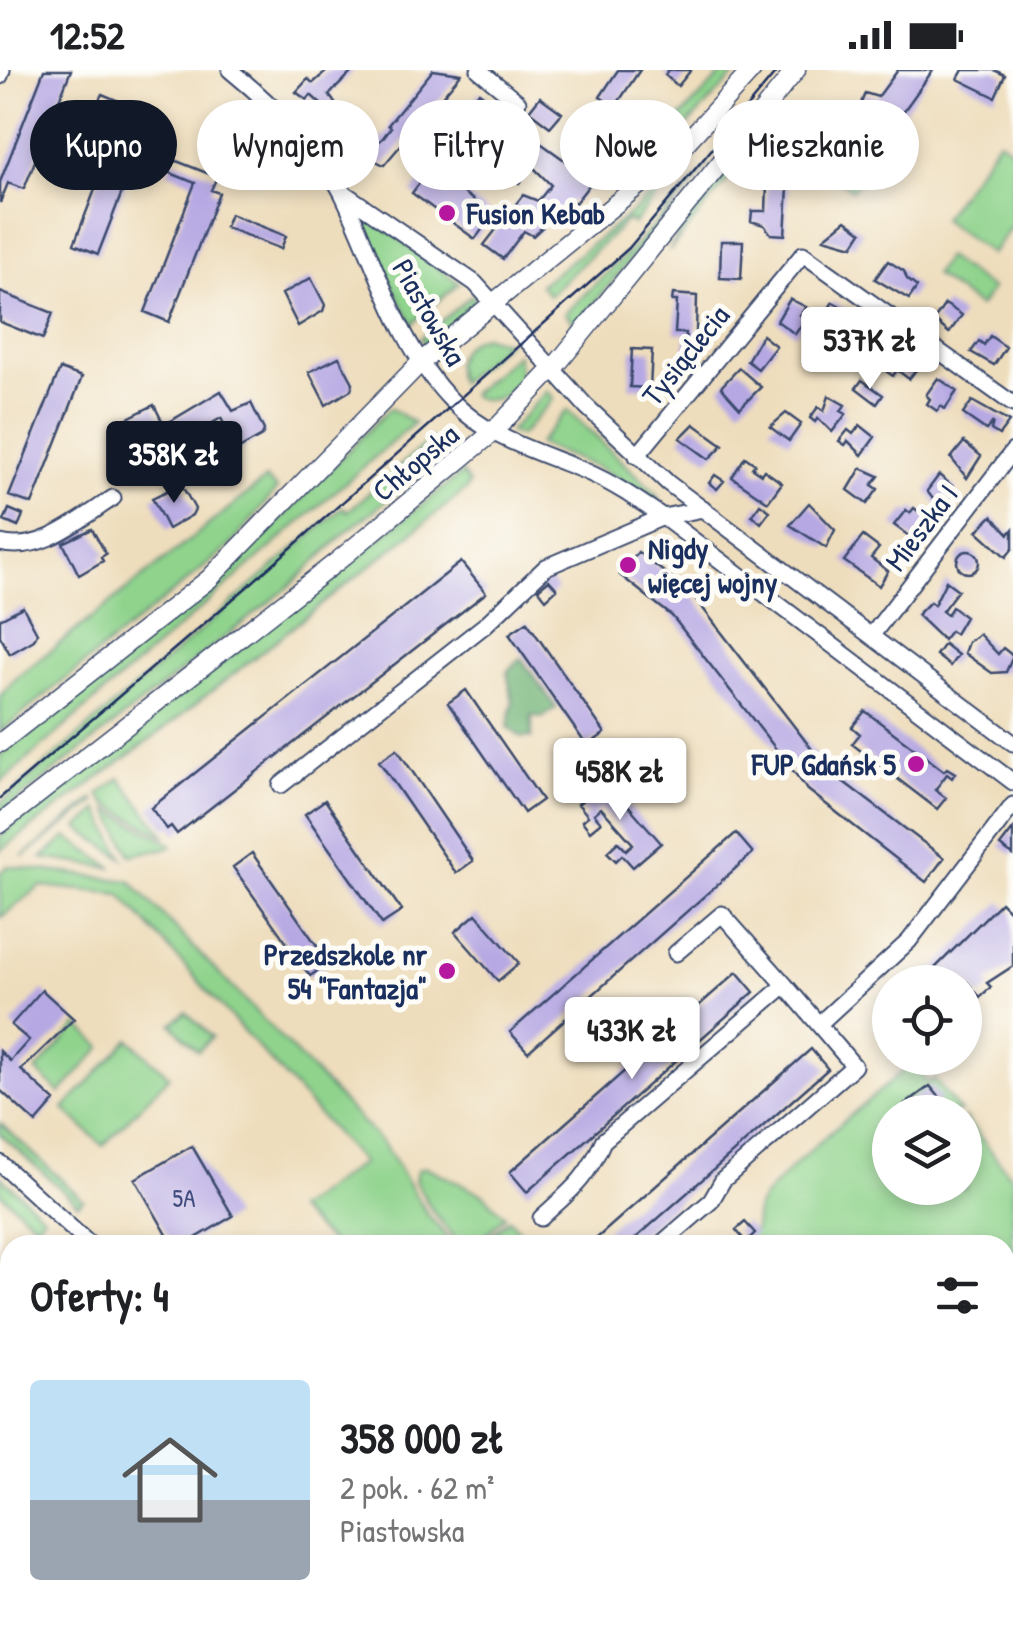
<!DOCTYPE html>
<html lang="pl">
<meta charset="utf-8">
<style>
body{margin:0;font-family:"Patrick Hand",sans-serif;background:#f2f2f2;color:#202124;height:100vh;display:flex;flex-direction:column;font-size:38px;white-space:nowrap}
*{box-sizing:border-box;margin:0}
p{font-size:32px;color:#757577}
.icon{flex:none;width:55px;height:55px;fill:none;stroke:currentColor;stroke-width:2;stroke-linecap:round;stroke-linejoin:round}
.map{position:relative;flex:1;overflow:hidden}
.details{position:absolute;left:0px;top:1165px;width:1015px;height:392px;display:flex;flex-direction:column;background:#fff;border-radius:30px 30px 0 0;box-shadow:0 5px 15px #0003}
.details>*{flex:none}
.top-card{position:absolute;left:30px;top:30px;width:955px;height:90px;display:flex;gap:20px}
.buttons{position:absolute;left:872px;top:895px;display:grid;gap:20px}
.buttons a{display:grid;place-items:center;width:110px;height:110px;border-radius:50%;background:#fff;box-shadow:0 5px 15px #0003;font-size:50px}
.price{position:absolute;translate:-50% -85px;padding:0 22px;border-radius:10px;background:#fff;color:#222;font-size:32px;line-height:65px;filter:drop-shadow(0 2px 5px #0008)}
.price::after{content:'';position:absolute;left:50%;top:60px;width:30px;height:22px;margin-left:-15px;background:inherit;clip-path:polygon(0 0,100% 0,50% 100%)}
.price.on{background:#111827;color:#fff}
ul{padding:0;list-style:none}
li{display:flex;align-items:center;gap:30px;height:250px;padding:0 30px}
li span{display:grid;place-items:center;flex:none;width:280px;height:200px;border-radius:10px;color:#555}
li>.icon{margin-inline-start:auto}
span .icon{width:120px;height:120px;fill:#fffc;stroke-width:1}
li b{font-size:42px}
h2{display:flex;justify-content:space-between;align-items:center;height:120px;padding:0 30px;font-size:42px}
.chip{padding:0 35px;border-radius:45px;background:#fff;box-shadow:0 5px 15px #0003;font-size:35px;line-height:90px}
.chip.on{background:#111827;color:#fff}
.status{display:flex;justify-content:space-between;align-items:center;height:70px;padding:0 50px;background:#fff;direction:ltr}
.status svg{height:28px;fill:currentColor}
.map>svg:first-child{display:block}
</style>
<div class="status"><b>12:52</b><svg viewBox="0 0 49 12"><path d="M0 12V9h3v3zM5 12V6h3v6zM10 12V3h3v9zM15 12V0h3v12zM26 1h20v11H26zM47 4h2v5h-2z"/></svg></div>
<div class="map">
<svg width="1013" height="1557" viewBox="0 0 1013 1557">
<rect width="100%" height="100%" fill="#fdfcf7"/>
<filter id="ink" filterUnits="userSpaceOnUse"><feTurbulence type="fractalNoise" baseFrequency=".01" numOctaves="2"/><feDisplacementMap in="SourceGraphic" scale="20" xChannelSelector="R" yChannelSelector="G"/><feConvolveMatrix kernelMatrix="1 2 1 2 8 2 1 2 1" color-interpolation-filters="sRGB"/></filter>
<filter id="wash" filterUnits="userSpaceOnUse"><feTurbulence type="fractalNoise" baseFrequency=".0048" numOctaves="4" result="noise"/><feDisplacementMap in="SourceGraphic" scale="40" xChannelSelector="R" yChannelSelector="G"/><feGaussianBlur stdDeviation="2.25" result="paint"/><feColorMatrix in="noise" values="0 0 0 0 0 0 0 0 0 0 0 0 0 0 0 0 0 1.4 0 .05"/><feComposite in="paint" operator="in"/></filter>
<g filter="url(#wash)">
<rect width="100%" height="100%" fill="#eeddbc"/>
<!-- green -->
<path fill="#8fd38c" stroke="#558175" stroke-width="2.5" d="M726,0h14l-100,105 -8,-7z
M776,46l3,2 -110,133 17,-32 82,-100z
M999,70l14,10v74l-22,30 -49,-35z
M819,72l44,34 -11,14 -30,-21z
M694,83l-61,71 -6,-4 -78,75 -9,-10 96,-76z
M710,94l-134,161 -11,-12 66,-63z
M355,136l104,77 -47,41 -59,-115z
M946,187l46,32 -13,18 -45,-32z
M472,225l5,7 -52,43 -4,-7z
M484,266l23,6 -48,41c-9,-22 1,-41 25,-47z
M517,284l3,21c-9,22 -29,31 -50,20z
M547,321l7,7 -34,38 -11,-4z
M390,338l24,15 -414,360v-28l230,-184z
M567,340l88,82 5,9 -59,-32 -63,-25z
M431,369l14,16 -99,77 -55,53 -291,229v-10l343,-297 5,4z
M462,403l7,11 -3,6 -311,246 -155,115v-14l11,-10z
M266,409l11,10 -48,58 -229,185v-36l15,-17z
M120,708l46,59 -61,-34 -6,-9z
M93,729l2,3 -72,55z
M99,740l24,48 -45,-30z
M109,740l62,34v3l-40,8z
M67,767l46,31 -71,-10z
M8,796l122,15 254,264 44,70 26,30h-120l-38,-35 66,-47 -242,-269 -79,-8 -41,32v-46z
M186,942l26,25 -14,14 -26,-27z
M78,955l24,22 -42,46 -24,-22z
M129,969l40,37 -66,70 -39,-37z
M912,993l16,20 6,-4 26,33h-70v76h75v-70l48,61v93l-8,7v-34h-279c47,-8 18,-26 39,-49 42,-48 99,-90 147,-133z
M0,1053l80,74 3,3 -5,4 -78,-70z
M426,1097l57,27 22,22 -30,29h-14l-28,-33 -18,-31 2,-11z
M0,1106l44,40 -8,9 -36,-32z
M509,1149l25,26h-53l1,-1z
M0,1338l10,7v100l-10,-3z
M0,1447l10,3v39l-5,1z
M16,1548h138l6,9h-134z
M169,1548h55l8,9h-55z
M345,1548h57l6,5 -54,4z
M898,1548h75l7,9h-72z"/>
<!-- forest -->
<path fill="#73b578" stroke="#47726b" stroke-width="2.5" d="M521,588l35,50 -14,10 -10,-3v22l-10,1 -14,-11 5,-25 -6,-30z"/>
<g id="blocks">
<!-- building -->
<path fill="#b6a8e3" d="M44,0h27l-47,119 -16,-6 -8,20v-21z
M328,0h26l-25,25 6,8 -12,14 -5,-4 5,-7 -12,-11 -4,5 -11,-8 12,-13 5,4z
M433,0l28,4 -77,91 -22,-11 20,-15 9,-12 -3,-2z
M618,0h22l-25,37 -15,-10z
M668,0h23l-13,16 -13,-11z
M898,0h35l-65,91 -24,-17 13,-17 -4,-3 12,-31 13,4z
M963,0h31l11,5 -10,22 -37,-18z
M479,22l15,11 -5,7 4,2 -25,29 -8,15 8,5 -5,8 -25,-17z
M102,24l43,18 -5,13 7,3 -49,126 -24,-10 49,-127 -27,-11z
M540,27l22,16 -12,14 -21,-16z
M597,60l22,17 -44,56 -4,-3 -38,36 -9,-5 -21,28 -19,-14 39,-50 15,6 13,-16 -19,-19 -13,17 -33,-26 18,-23 20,20 11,-15 35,25 11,-14 -7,-4 9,-12 7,5z
M174,90l43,17 -6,13 8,3 -50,129 -24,-10 50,-129 -27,-11z
M431,98l62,47 -18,24 -63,-46z
M767,115l21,2 -3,48 -14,-1 -7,-9 -13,-4 1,-10h14z
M230,144l56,22 -5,13 -56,-22z
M846,150l16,12 -9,14 -29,-8z
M721,171h22l-2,38 -21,-1z
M888,191l16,10 3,8 10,8 -8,12 -34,-20z
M311,208l14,27 -2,6 -25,15 -16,-32z
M0,222l53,21 -10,26 -43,-17z
M673,224l24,2 -1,37h7l-1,17 -17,-1 1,-16h-11l2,-32h-5z
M790,229l16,8 -6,8 5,5 -10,14 -18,-13z
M833,232l23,13 -8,17 -3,-3 -7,10 -18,-18z
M945,234l17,11 -13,18 -15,-13z
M874,257l14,11 -12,17 -21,-16 8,-10 6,4z
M762,265l14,11 -18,23 -11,-8z
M990,266l16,11 -12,18 -23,-13 8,-11 5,4z
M632,279l20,1 -2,38 -20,-1z
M896,281l7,5 3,-5 16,11 -13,17 -12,-9 -4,6 -10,-7z
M339,287l14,26 -2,7 -25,15 -17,-33z
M739,298l22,19 -21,21 -19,-21z
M60,299l22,8 -50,127 -23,-8z
M938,308l19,13 -12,18 -4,-3 -4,5 -10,-7 3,-5 -4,-4z
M862,310l21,15 -6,9 -21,-16z
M221,321l12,20 18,-8 13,27 -2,6 -25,14 -16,-32 -50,30 -7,-11 -24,14 -16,-31 30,-15 10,20z
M829,326l16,9 -4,6 5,3 -14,18 -14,-14 -3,4 -5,-4 8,-11 6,4z
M972,331l37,21 -10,13 -8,-5 2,-8 -7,8 -23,-16z
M786,343l15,11 -12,17 -19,-14z
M694,354l29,21 -14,14 -29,-21z
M860,355l15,12 -13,18 -14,-14 -3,4 -6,-4 9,-11 5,4z
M964,372l17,14 -14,22 -16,-20z
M745,387l10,7 -3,4 9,6 3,-4 18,13 -14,19 -36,-25z
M861,398l18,8 -7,9 6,4 -11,15 -19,-14z
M715,405l9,6 -7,8 -8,-6z
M939,405l17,14 -14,22 -15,-20z
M181,414l14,25 -3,6 -24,14 -16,-31z
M809,433l26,27 -9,18 -36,-23z
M760,434l10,7 -9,12 -9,-8z
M914,438l17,13 -13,22 -24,-18 12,-15 4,3z
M9,439l14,6 -5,12 -14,-6z
M992,446l17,18 4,-5v19l-7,9 -29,-26z
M92,459l14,25 -5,3 2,4 -24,14 -16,-32z
M863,466l16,12 -8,10 17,13 -9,15 -35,-25z
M957 492a11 11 0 1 1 22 0a11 11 0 1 1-22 0Z
M638,482l53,41 137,177 116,88 -18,24 -118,-92 -136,-174 -52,-41z
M461,492l25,31 -309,241 -6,-8 -4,3 -16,-21z
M549,510l8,9 -11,10 -8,-10z
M946,511l12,9 -16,21 5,4 5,-8 13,10 -10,17 -5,-3 -7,9 -26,-25 13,-13 4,3z
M23,537l14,26 -3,7 -24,14 -10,-18v-17z
M527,552l78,111 -18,13 -78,-112z
M979,564l19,20 5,-6 10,8 -7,16 -14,1 -28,-20 4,-11z
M944,574l14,11 -8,11 -14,-11z
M466,620l76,110 -18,13 -76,-110z
M865,641l79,60 3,-3 8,5 -3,5 -5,-4 -12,16 11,8 -9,11 -85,-65 8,-10 -8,-7z
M397,679l76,112 -17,12 -77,-112z
M606,710l55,63 -28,24 -11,-12 -6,6 -9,-9 11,-10 8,8 7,-6 -32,-36 -7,6 7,8 -11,9 -8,-10 6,-5 -10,-12z
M325,730l77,111 -20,13 -77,-110z
M1013,759v26l-13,-9z
M736,763l17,20 -225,199 -18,-20z
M252,783l77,110 -19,13 -77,-109z
M1001,832l12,12v52l-26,17 4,4 -11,10 -13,-15h-46z
M476,844l43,49 -21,18 -43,-49z
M737,902l17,20 -227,200 -17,-20z
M42,920l32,29 -53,51 34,31 -19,22 -36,-33v-39l10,10 19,-21 -18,-15z
M811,979l17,20 -200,176h-39z
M930,1016l11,13 -11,8 5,5 -38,-2z
M192,1076l41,70 -49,29h-11l-38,-66z
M745,1152l10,11 -9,9 -10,-12z
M1013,1202v30l-8,7v-30z
M0,1270l10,7v35l-10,-7z
M1005,1388l8,12v42l-8,-11z
M265,1548h37l12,9h-41z
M591,1548h50l10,9h-50z
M973,1548h29l7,9h-29z"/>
</g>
</g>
<g filter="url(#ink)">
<use href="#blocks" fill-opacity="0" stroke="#3b496c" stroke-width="2.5"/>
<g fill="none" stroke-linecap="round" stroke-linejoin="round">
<!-- minor casing -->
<g stroke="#3b496c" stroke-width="19">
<path id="minor" d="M230,0c36,29 91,82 112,123 34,69 55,152 110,208 37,38 85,50 133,70 28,12 53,29 78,46l350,265
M479,0l39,32
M0,6l2,-6
M341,121l134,92 111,123 82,77 345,260
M637,386l166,-202 210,150
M0,473c41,11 80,-24 113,-45
M872,565l141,-184
M281,715l204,-160 61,-58 117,-50 40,-8
M676,883l46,-39 63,71
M819,954l90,-83 104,-136
M0,1093l90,82
M541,1148c30,-28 45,-37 62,-77l182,-156 69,81 -131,114 -12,21 -51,44
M499,1548l10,9"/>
</g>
<!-- major casing -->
<g stroke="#3b496c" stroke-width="21">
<path id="major" d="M0,673l209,-164 213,-218 250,-203 80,-88
M0,754l339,-264 153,-127 61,-64 243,-299"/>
</g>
<!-- minor -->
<use href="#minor" stroke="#fff" stroke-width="15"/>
<!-- major -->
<use href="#major" stroke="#fff" stroke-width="18"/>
<!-- tram -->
<path stroke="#1b2f5e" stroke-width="2.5" d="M0,728l247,-211 382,-339 149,-178"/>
</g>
</g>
<!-- markers -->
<g fill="#b5179e" stroke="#fdfcf7" stroke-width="4">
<circle cx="447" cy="143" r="10"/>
<circle cx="628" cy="495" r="10"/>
<circle cx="916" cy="694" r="10"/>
<circle cx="447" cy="901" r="10"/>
</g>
<g text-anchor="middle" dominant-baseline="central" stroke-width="10" stroke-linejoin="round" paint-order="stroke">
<!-- number labels -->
<g font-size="25" fill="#424d7f">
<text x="184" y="1128">5A</text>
</g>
<!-- poi labels -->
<g font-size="30" font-weight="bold" fill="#1b2f5e" stroke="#fdfcf7" text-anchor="start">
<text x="467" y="143">Fusion Kebab</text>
<text x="648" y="478">Nigdy<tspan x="648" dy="34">więcej wojny</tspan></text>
<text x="896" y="694" text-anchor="end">FUP Gdańsk 5</text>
<text x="427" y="884" text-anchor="end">Przedszkole nr<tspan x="427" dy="34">54 "Fantazja"</tspan></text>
</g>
<!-- street labels -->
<g font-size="30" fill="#1b2f5e" stroke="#fdfcf7">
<text transform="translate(430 242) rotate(60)">Piastowska</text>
<text transform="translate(685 285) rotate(-51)">Tysiąclecia</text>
<text transform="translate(415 392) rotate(-40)">Chłopska</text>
<text transform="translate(921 457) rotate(-53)">Mieszka I</text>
</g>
</g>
</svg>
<div class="buttons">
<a><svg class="icon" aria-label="locate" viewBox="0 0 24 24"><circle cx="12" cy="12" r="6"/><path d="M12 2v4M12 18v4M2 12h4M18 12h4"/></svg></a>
<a><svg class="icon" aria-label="layers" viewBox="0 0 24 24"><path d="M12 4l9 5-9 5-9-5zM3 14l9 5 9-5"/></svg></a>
</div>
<b class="price" style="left:870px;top:322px">537K zł</b>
<b class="price on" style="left:174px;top:436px">358K zł</b>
<b class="price" style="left:620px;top:753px">458K zł</b>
<b class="price" style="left:632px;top:1012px">433K zł</b>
<div class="top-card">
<a class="chip on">Kupno</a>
<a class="chip">Wynajem</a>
<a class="chip">Filtry</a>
<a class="chip">Nowe</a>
<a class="chip">Mieszkanie</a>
</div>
<section class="details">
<h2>Oferty: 4<svg class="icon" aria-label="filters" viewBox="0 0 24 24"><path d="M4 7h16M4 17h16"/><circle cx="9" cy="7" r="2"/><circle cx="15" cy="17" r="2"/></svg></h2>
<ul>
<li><span style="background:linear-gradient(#bfe0f5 60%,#9aa5b1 0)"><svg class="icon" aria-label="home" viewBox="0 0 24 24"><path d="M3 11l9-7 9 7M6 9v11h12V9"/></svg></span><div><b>358 000 zł</b><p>2 pok. · 62 m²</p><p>Piastowska</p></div></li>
</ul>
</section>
</div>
